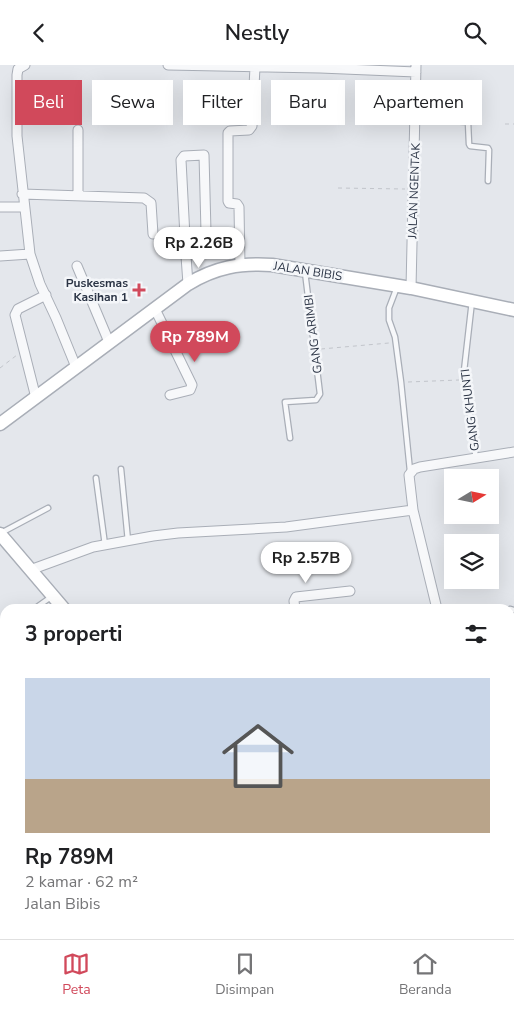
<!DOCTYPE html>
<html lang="id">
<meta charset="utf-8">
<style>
body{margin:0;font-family:"Nunito Sans",sans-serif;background:#f2f2f2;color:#202124;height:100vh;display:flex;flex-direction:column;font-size:19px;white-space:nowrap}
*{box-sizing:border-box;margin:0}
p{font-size:16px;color:#757577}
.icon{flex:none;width:28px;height:28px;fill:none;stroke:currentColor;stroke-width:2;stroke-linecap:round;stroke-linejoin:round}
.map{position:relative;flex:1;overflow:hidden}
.side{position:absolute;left:0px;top:539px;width:515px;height:336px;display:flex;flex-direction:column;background:#fff;border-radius:15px 15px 0 0;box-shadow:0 5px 20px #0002}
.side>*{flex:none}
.hud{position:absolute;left:15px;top:15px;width:485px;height:45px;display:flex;gap:10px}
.needle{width:32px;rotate:80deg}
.buttons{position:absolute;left:444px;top:404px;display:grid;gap:10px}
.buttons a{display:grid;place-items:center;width:55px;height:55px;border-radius:0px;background:#fff;box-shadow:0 5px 20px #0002;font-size:25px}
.price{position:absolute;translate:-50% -42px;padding:0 11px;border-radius:18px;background:#fff;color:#222;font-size:16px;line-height:32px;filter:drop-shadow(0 1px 2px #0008)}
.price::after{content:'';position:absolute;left:50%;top:30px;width:15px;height:11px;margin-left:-8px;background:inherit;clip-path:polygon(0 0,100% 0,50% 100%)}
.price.on{background:#d1495b;color:#fff}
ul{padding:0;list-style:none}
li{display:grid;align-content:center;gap:10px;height:265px;padding:0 25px}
li span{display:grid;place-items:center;height:155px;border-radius:0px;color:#555}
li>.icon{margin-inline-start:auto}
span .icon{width:90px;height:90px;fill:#fffc;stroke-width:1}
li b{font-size:21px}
h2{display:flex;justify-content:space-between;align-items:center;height:60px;padding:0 25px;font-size:21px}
.tag{padding:0 18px;border-radius:0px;background:#fff;box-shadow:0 5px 20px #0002;font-size:18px;line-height:45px}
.tag.on{background:#d1495b;color:#fff}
header{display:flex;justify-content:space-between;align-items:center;height:65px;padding:0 25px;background:#fff;font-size:22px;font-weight:600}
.tab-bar{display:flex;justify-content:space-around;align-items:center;height:70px;border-top:1px solid #e0e0e0;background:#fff;font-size:14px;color:#757577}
.tab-bar a{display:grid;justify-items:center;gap:2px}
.tab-bar .on{color:#d1495b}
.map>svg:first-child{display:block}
</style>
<header><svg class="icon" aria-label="back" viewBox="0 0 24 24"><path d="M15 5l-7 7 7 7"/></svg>Nestly<svg class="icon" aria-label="search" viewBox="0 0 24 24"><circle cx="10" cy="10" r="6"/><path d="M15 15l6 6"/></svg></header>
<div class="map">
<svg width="514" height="874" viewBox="0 0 514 874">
<rect width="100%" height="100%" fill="#e4e7ec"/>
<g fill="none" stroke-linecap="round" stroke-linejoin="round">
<!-- lane casing -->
<g stroke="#a9aeb7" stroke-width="7">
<path id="lane" d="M416,54l52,3 1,22 1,2 18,2 1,2 -1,31
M397,222l-8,21v12l6,17 6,45 9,89
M472,236l-8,70 12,88
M290,373l-5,-36 31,-2 4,-6 -15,-122
M121,404l7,72
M96,413l9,67
M1,468l47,-25
M34,544l17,-12
M510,544l4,1
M0,567l5,-3
M510,675l4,-1
M0,688l5,5
M0,738h5"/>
</g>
<!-- street casing -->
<g stroke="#a9aeb7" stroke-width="11">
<path id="street" d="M25,0l-7,4 -1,6v61l13,118 10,30 16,34 20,49
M168,0l152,3 96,4
M78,65v65
M22,129l122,4 7,5 2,31
M0,142h24
M185,172l21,-5 -2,-77 -20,1 -3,4 4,77v5l3,42
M0,191l30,-2
M240,200l-1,-58 -2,-3 -8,-1 -1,-2v-68l2,-2 19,-1 3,-4 3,-59
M77,201l32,76
M411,223l5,-223
M155,244l37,76 -2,5 -20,5
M36,333l-21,-83 3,-6 28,-14
M30,505l63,-23 60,-11 25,-3 108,-6 127,-17
M295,544l-1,-8 2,-4 54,-6
M437,544l-24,-99 -4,-35 5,-6 6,-2 94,-15
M0,648l5,-3
M510,715l4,1
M510,825l4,-1
M510,865h4
M488,874v-4"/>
</g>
<!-- secondary casing -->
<g stroke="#a9aeb7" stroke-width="15">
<path id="secondary" d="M0,359l188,-140c28,-17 52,-21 84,-19l139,23 103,22
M0,469l64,75
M313,874v-4"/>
</g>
<!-- path -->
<path stroke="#c2c5cb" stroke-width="1" stroke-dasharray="4 4" stroke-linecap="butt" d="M505,59h9
M338,123l67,1
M321,284l68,-6
M0,303l17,-13
M408,317l51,-2"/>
<!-- lane -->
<use href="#lane" stroke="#f7f8fa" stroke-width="4.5"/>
<!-- street -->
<use href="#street" stroke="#f7f8fa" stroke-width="9"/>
<!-- secondary -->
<use href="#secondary" stroke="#fff" stroke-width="12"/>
</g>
<!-- markers -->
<path fill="#d1495b" stroke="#f4f6f9" stroke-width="2" d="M136.5 217.5h5v5h5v5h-5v5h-5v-5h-5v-5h5z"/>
<g text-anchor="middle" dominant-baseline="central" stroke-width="5" stroke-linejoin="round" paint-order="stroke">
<!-- street labels -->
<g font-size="12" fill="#2b3445" stroke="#f4f6f9">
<text transform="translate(414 126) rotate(-88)">JALAN NGENTAK</text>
<text transform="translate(308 206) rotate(9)">JALAN BIBIS</text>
<text transform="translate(313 269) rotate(-97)">GANG ARIMBI</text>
<text transform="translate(470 345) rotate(-97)">GANG KHUNTI</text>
</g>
<!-- poi labels -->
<g font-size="12" font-weight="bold" fill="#2b3445" stroke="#f4f6f9" text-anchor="end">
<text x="128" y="218">Puskesmas<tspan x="128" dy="14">Kasihan 1</tspan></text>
</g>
</g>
</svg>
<div class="buttons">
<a><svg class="needle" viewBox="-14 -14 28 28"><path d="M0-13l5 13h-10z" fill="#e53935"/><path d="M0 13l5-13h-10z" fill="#757577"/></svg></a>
<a><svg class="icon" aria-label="layers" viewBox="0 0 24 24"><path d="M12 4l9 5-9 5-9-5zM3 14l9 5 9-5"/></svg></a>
</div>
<b class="price" style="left:199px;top:204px">Rp 2.26B</b>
<b class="price on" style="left:195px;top:298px">Rp 789M</b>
<b class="price" style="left:306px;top:519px">Rp 2.57B</b>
<div class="hud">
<a class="tag on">Beli</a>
<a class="tag">Sewa</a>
<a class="tag">Filter</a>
<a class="tag">Baru</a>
<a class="tag">Apartemen</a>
</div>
<section class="side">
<h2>3 properti<svg class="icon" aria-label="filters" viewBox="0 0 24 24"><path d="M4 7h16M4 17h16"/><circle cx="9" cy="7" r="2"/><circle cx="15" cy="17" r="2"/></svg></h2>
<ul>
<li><span style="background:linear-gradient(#c9d6e8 65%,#b9a48a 0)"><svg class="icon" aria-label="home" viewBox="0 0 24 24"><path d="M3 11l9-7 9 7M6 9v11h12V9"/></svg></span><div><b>Rp 789M</b><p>2 kamar · 62 m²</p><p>Jalan Bibis</p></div></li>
</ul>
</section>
</div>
<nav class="tab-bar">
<a class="on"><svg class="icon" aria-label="map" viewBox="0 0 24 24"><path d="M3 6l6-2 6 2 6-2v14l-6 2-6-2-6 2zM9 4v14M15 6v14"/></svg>Peta</a>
<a><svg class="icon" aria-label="saved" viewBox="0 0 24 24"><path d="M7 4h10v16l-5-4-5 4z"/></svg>Disimpan</a>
<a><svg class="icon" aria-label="home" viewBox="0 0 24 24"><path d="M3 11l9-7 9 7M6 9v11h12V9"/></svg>Beranda</a>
</nav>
